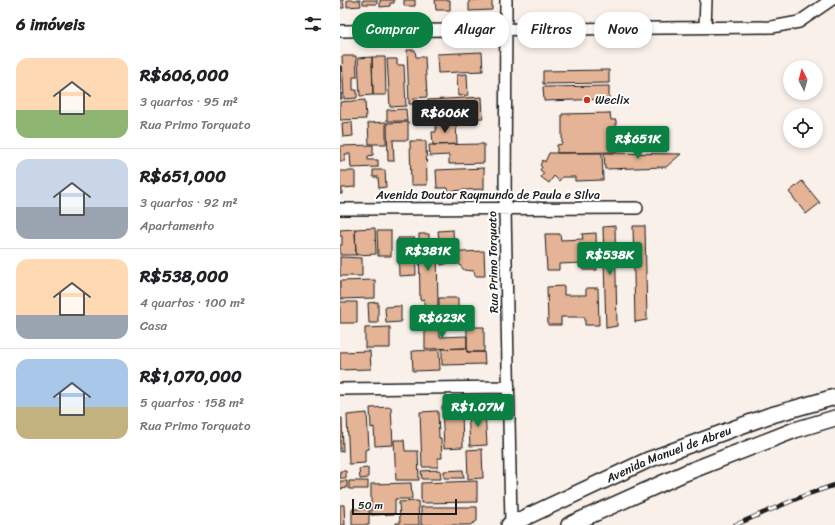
<!DOCTYPE html>
<html lang="pt">
<meta charset="utf-8">
<style>
body{margin:0;font-family:Sriracha,sans-serif;background:#f2f2f2;color:#202124;height:100vh;display:flex;flex-direction:column;font-size:15px;white-space:nowrap}
*{box-sizing:border-box;margin:0}
p{font-size:13px;color:#757577}
.icon{flex:none;width:22px;height:22px;fill:none;stroke:currentColor;stroke-width:2;stroke-linecap:round;stroke-linejoin:round}
.map{position:relative;flex:1;overflow:hidden}
.details{display:flex;flex-direction:column;background:#fff;width:340px}
.details>*{flex:none}
.banner{position:absolute;left:12px;top:12px;width:380px;height:36px;display:flex;gap:8px}
.needle{width:26px;rotate:354deg}
.controls{position:absolute;left:443px;top:60px;display:grid;gap:8px}
.controls a{display:grid;place-items:center;width:40px;height:40px;border-radius:50%;background:#fff;box-shadow:0 2px 6px #0003;font-size:20px}
.scale{position:absolute;left:12px;bottom:10px;width:105px;box-sizing:border-box;padding-left:4px;border:2px solid #1c1c1c;border-top:0;font-size:11px;line-height:14px;white-space:nowrap;color:#1c1c1c;-webkit-text-stroke:3px #fff;paint-order:stroke}
.price{position:absolute;translate:-50% -34px;padding:0 9px;border-radius:4px;background:#0b8043;color:#fff;font-size:13px;line-height:26px;filter:drop-shadow(0 1px 2px #0008)}
.price::after{content:'';position:absolute;left:50%;top:24px;width:12px;height:9px;margin-left:-6px;background:inherit;clip-path:polygon(0 0,100% 0,50% 100%)}
.price.selected{background:#222;color:#fff}
ul{padding:0;list-style:none}
li{display:flex;align-items:center;gap:12px;height:100px;padding:0 16px}
li+li{border-top:1px solid #e0e0e0}
li span{display:grid;place-items:center;flex:none;width:112px;height:80px;border-radius:12px;color:#555}
li>.icon{margin-inline-start:auto}
span .icon{width:48px;height:48px;fill:#fffc;stroke-width:1}
li b{font-size:17px}
h2{display:flex;justify-content:space-between;align-items:center;height:48px;padding:0 16px;font-size:17px}
.chip{padding:0 14px;border-radius:16px;background:#fff;box-shadow:0 2px 6px #0003;font-size:14px;line-height:36px}
.chip.selected{background:#0b8043;color:#fff}
main{display:flex;flex:1;min-height:0}
.map>svg:first-child{display:block}
</style>
<main>
<section class="details">
<h2>6 imóveis<svg class="icon" aria-label="filters" viewBox="0 0 24 24"><path d="M4 7h16M4 17h16"/><circle cx="9" cy="7" r="2"/><circle cx="15" cy="17" r="2"/></svg></h2>
<ul>
<li><span style="background:linear-gradient(#ffd9b3 65%,#8fb573 0)"><svg class="icon" aria-label="home" viewBox="0 0 24 24"><path d="M3 11l9-7 9 7M6 9v11h12V9"/></svg></span><div><b>R$606,000</b><p>3 quartos · 95 m²</p><p>Rua Primo Torquato</p></div></li>
<li><span style="background:linear-gradient(#c9d6e8 60%,#9aa5b1 0)"><svg class="icon" aria-label="home" viewBox="0 0 24 24"><path d="M3 11l9-7 9 7M6 9v11h12V9"/></svg></span><div><b>R$651,000</b><p>3 quartos · 92 m²</p><p>Apartamento</p></div></li>
<li><span style="background:linear-gradient(#ffd9b3 70%,#9aa5b1 0)"><svg class="icon" aria-label="home" viewBox="0 0 24 24"><path d="M3 11l9-7 9 7M6 9v11h12V9"/></svg></span><div><b>R$538,000</b><p>4 quartos · 100 m²</p><p>Casa</p></div></li>
<li><span style="background:linear-gradient(#a9c7e8 60%,#c2b280 0)"><svg class="icon" aria-label="home" viewBox="0 0 24 24"><path d="M3 11l9-7 9 7M6 9v11h12V9"/></svg></span><div><b>R$1,070,000</b><p>5 quartos · 158 m²</p><p>Rua Primo Torquato</p></div></li>
</ul>
</section>
<div class="map">
<svg width="495" height="525" viewBox="0 0 495 525">
<rect width="100%" height="100%" fill="#faf0ea"/>
<filter id="ink" filterUnits="userSpaceOnUse"><feTurbulence type="fractalNoise" baseFrequency=".025" numOctaves="2"/><feDisplacementMap in="SourceGraphic" scale="8" xChannelSelector="R" yChannelSelector="G"/><feConvolveMatrix kernelMatrix="1 2 1 2 8 2 1 2 1" color-interpolation-filters="sRGB"/></filter>
<g filter="url(#ink)">
<!-- building -->
<path fill="#e5b496" stroke="#1c1c1c" d="M0,0h3l1,8h-4z
M7,0h13l1,6 -14,1z
M23,0h14v4h-14z
M40,0h14v3h-4v3l-10,1z
M64,0h11v6h-11z
M95,0h15v10h-14z
M129,0h23v10l-23,1z
M67,50h8l1,7h9l2,40 -13,1 1,6h-6z
M142,52l1,19 -45,2 -1,-19z
M2,56h14l1,21h-4v13h4v8l-13,1z
M32,57l1,38 -13,1 -2,-38z
M32,57h13l1,38h-13z
M47,59h10v6h7l2,41 -16,1z
M0,65l2,34h-2z
M269,70v13l-66,1v-13z
M127,74l1,21 -10,1 -1,-21z
M269,86v13l-65,2 -1,-14z
M142,97l1,21 -55,2v-20z
M25,100l1,19 -26,1v-18z
M66,109l1,12h-20v-11z
M270,113l1,7h5v32l-59,1v-8l5,-1v-30z
M116,121l1,23 -24,1 -1,-13h4v-10z
M12,122l1,14 -10,1 -1,-14z
M46,122v22h-17l-1,-21z
M68,122v18h-15l1,21h-6l-1,-38z
M70,141h16l1,44h-16z
M144,144v19l-35,1v-9l-19,1 -1,-11z
M33,145v10l-5,1v4h10v7l-27,1 -1,-14h-5v7h-5v-15z
M209,153h53l1,27 -28,1v-4h-13l-3,4 -5,-5 -5,7 -8,-6 3,-4 -4,-3 2,-3 -2,-2 3,-5 2,2z
M264,153l77,1 -15,13 -61,2z
M144,168v21l-36,2v-3h-11l-1,-18z
M33,170h12l1,17 -7,1 -1,-11h-5z
M0,171h15v16l-13,1v6h-2z
M462,181l18,22 -14,11 -17,-22z
M275,226l2,100 -11,2 -3,-101z
M293,226h12l2,94 -12,2z
M35,228l1,26 -20,1 -1,-26z
M15,229l1,26h-16v-10h2v-9h-2v-6z
M113,230l1,18 -14,1 -2,-18z
M37,231h14v25h-13z
M256,233l1,37h-14l-1,-7 -23,1v6h-12l-2,-36h15l1,6 22,-1 -1,-5z
M79,234h10v7h4v7h4l1,59h-14v-8l-4,1z
M58,238h17l1,37 -17,1z
M144,251l1,25h-10l-1,-5 -10,-1 -5,-6v-6h-7l-3,5 -8,2v-12z
M0,257l22,1v18h-22z
M35,280v18l-35,1v-18z
M224,286v9h22v-7h12l1,37h-14v-8h-24v8h-13l-1,-38z
M99,298h19v24l-19,1z
M0,302h17v21h-17z
M38,302v21h-9l-1,-20z
M61,306v16l-15,1 -1,-16z
M85,323h14l1,14 27,-1v12l-42,1z
M50,327v21h-25v-20z
M127,327h17v25h-17z
M127,348v4h17l1,12 -43,1v-16z
M99,350l1,20 -27,1 -1,-20z
M30,351l1,18 -31,1v-18z
M115,405v8l7,-1 1,35 -19,1 -2,-42z
M51,407l2,38 -18,1 -1,-19 -3,1 -1,-20z
M98,411l1,27h2l1,20h-4v9h-16l-2,-55z
M145,411l2,34 -17,1 -2,-34z
M27,413l2,36 -4,1v13l-16,1 -2,-49z
M0,418h2l1,33 -3,1z
M54,440h10l1,11h13l1,29h-23z
M142,449l1,29 -15,1 -1,-29z
M28,468v10l-8,1 -1,-10z
M100,470l1,9h-19l-1,-8z
M123,470l1,8h-20v-7z
M0,471h6v7h-6z
M0,481h7v7l-7,1z
M9,481h19v8h-19z
M137,481v21l-56,1v-20z
M71,483l1,16h-17v15l-24,1v-31z
M78,501l1,24h-23v-2h4l-1,-21z
M0,505h4l1,20h-5z
M81,507h56v14l-7,4h-49z
M12,509h17v16h-17z"/>
<g fill="none" stroke-linecap="round" stroke-linejoin="round">
<!-- minor casing -->
<g stroke="#1c1c1c" stroke-width="14">
<path id="minor" d="M166,0l-1,208 6,316
M365,27l1,-27
M0,31l432,-4 27,-5 32,-22
M0,209l297,-1
M0,389l169,-2"/>
</g>
<!-- secondary casing -->
<g stroke="#1c1c1c" stroke-width="18">
<g id="secondary">
<path id="s1" d="M169,525l139,-65 120,-44 67,-19"/>
<path d="M229,525l116,-52 110,-43 40,-12"/>
</g>
</g>
<!-- minor -->
<use href="#minor" stroke="#fff" stroke-width="11"/>
<!-- secondary -->
<use href="#secondary" stroke="#fff" stroke-width="15"/>
<!-- rail casing -->
<g stroke="#1c1c1c" stroke-width="4.5">
<path id="rail" d="M395,525l73,-31 27,-9"/>
</g>
<!-- rail -->
<use href="#rail" stroke="#fff" stroke-width="3" stroke-dasharray="9" stroke-linecap="butt"/>
</g>
</g>
<!-- markers -->
<circle fill="#c8321e" stroke="#fff" stroke-width="1.5" cx="247" cy="100" r="4"/>
<g text-anchor="middle" dominant-baseline="central" stroke-width="4" stroke-linejoin="round" paint-order="stroke">
<!-- poi labels -->
<g font-size="12" fill="#1c1c1c" stroke="#fff" text-anchor="start">
<text x="255" y="100">Weclix</text>
</g>
<!-- street labels -->
<g font-size="12" fill="#1c1c1c" stroke="#fff">
<text x="148" y="195">Avenida Doutor Raymundo de Paula e Silva</text>
<text transform="translate(153 262) rotate(-91)">Rua Primo Torquato</text>
<text stroke="none"><textPath href="#s1" startOffset="175">Avenida Manuel de Abreu</textPath></text>
</g>
</g>
</svg>
<div class="controls">
<a><svg class="needle" viewBox="-14 -14 28 28"><path d="M0-13l5 13h-10z" fill="#e53935"/><path d="M0 13l5-13h-10z" fill="#757577"/></svg></a>
<a><svg class="icon" aria-label="locate" viewBox="0 0 24 24"><circle cx="12" cy="12" r="6"/><path d="M12 2v4M12 18v4M2 12h4M18 12h4"/></svg></a>
</div>
<div class="scale">50 m</div>
<b class="price selected" style="left:105px;top:134px">R$606K</b>
<b class="price" style="left:298px;top:160px">R$651K</b>
<b class="price" style="left:88px;top:272px">R$381K</b>
<b class="price" style="left:270px;top:276px">R$538K</b>
<b class="price" style="left:102px;top:339px">R$623K</b>
<b class="price" style="left:138px;top:428px">R$1.07M</b>
<div class="banner">
<a class="chip selected">Comprar</a>
<a class="chip">Alugar</a>
<a class="chip">Filtros</a>
<a class="chip">Novo</a>
</div>
</div>
</main>
